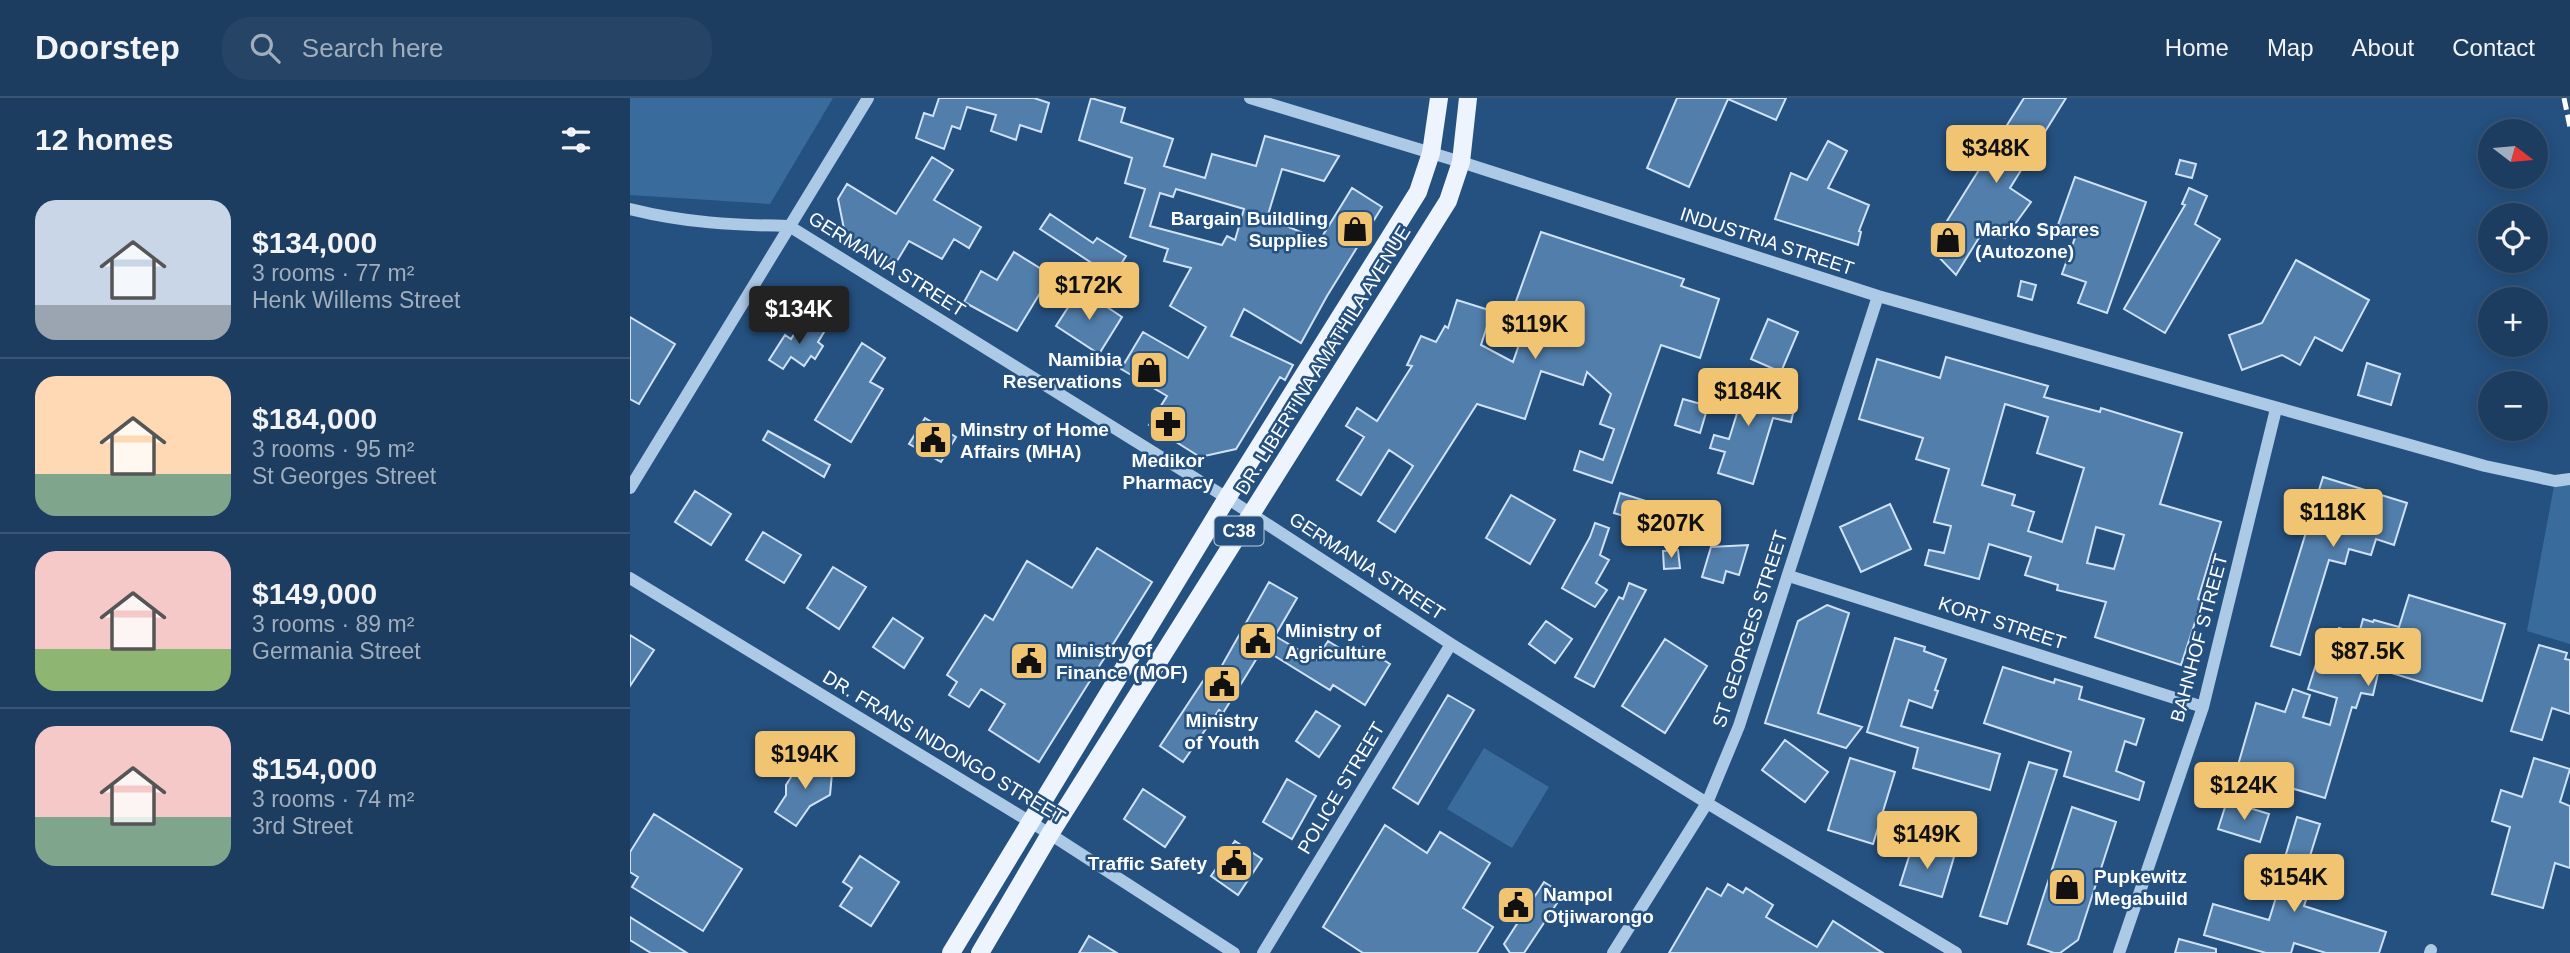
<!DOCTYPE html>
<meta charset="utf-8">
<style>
body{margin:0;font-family:Helvetica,sans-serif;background:#254466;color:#f1f3f6;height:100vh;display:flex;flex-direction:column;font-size:26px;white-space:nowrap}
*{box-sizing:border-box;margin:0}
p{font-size:23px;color:#a0aebd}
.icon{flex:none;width:38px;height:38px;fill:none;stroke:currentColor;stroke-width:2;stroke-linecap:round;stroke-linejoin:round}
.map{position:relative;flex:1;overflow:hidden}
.sheet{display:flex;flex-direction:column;background:#1c3d60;width:630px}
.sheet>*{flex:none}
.needle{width:46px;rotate:106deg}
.buttons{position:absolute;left:1848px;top:21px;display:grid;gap:14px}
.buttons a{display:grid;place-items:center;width:70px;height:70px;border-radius:50%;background:#1c3d60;box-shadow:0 4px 18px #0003,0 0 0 2px #3a5675;font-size:35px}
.price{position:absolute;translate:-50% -60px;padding:0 16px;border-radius:7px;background:#f0c470;color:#111;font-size:23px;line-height:46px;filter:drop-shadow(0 2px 4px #0008)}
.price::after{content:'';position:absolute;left:50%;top:42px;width:21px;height:16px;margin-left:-10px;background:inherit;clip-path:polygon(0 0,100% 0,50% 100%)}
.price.active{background:#222;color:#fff}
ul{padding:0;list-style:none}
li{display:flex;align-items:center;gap:21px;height:175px;padding:0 35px}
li+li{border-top:2px solid #3a5675}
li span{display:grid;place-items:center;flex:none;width:196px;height:140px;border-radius:21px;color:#555}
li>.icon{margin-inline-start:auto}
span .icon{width:84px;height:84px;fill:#fffc;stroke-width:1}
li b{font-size:30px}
h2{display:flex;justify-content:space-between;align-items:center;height:84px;padding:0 35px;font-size:30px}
header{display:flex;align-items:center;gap:42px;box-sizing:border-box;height:98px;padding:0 35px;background:#1c3d60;border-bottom:2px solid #3a5675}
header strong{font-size:33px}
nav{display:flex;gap:38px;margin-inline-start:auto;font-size:24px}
.search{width:490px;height:63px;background:#254466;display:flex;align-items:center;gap:18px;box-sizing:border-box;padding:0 24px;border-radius:28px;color:#a0aebd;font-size:26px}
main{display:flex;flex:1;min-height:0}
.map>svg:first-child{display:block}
</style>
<header>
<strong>Doorstep</strong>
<div class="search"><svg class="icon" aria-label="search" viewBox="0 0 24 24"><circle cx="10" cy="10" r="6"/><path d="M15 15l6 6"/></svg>Search here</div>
<nav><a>Home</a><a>Map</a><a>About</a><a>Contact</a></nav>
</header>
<main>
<section class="sheet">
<h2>12 homes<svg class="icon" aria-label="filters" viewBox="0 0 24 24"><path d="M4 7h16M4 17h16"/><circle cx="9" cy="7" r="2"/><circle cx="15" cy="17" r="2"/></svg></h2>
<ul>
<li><span style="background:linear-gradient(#c9d6e8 75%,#9aa5b1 0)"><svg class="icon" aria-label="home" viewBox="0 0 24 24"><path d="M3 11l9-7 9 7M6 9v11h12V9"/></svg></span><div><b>$134,000</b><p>3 rooms · 77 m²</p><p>Henk Willems Street</p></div></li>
<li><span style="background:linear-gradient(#ffd9b3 70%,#7fa58c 0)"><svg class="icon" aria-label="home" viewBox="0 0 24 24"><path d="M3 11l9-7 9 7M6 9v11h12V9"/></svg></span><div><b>$184,000</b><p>3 rooms · 95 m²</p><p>St Georges Street</p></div></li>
<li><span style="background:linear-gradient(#f6c9c9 70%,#8fb573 0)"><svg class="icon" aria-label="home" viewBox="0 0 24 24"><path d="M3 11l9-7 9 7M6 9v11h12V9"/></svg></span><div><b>$149,000</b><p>3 rooms · 89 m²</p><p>Germania Street</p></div></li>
<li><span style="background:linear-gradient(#f6c9c9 65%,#7fa58c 0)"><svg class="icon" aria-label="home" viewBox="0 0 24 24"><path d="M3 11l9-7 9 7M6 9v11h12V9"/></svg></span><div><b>$154,000</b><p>3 rooms · 74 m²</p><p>3rd Street</p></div></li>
</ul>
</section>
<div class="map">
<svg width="1940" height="855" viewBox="0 0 1940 855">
<rect width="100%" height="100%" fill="#255180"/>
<!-- green -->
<path fill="#396c9d" d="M0,0h203l-63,106 -140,-9z
M1940,381v165l-43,-13 28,-150z
M854,650l65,39 -37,61 -65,-39z"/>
<!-- building -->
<path fill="#517eab" stroke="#cfe2f5" stroke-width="2" fill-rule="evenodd" d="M309,0h95l15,5 -8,29 -21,-7 -4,15 -25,-9 5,-16 -29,-8 -7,22 -8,-3 -8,23 -28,-11 8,-25 9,3z
M461,0l34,10 -4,14 52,17 -9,27 41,12 7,-24 44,12 9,-30 74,20 -15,25 -42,-12 -15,49 53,22 32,-52 30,19 -55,89 -26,47 -57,-34 -13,27 62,29 -8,15 -5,-3 -44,72 -36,8 -51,-32 18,-29 -46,-27 22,-37 45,26 18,-31 -36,-21 21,-38 -27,-7 4,-12 -38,-12 15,-48 -20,-6 7,-25 -53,-18zM546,91l68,20 -9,31 -8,-4 -5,9 -72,-19 10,-33 13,4z
M1047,0h109l-10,22 -48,-21 -39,88 -42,-19z
M1394,0h42l-56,90 21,14 -26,36 -20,-10 -29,47 -26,-27z
M1198,43l19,10 -19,37 41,17 -10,26 2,1 -3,13 -83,-26 16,-46 16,7z
M302,59l21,13 -19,30 47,27 -12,21 -15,-9 -12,20 -33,-18 -15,25 -48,-27 -8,-40 9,-15 49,30z
M1550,62l16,4 -4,14 -16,-4z
M1445,79l71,25 -39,111 -29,-10 8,-21 -24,-8 15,-42 -19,-7z
M1559,90l18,8 -12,28 25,15 -55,94 -41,-24 61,-104 -3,-1z
M420,116l43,29 4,-5 29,18 -13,21 -73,-48z
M911,134l143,47 -3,7 38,13 -19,59 -39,-13 -49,138 -38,-13 6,-19 23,9 11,-31 -14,-5 11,-30 -24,-22 -4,13 -42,-14 -16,48 -48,-15 -82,128 -17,-11 35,-55 -24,-16 -28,45 -24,-15 27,-43 -18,-11 11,-18 20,13 35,-55 -5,-1 14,-29 15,6 9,-16 3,2 9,-28 35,11 -11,34 32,17 11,-32 -20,-7 7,-20 4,1z
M384,154l37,23 -34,56 -53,-29 17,-31 16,9z
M1666,162l73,40 -27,51 -27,-14 -15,28 -18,-10 -40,15 -13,-35 33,-12z
M1391,183l15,4 -4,15 -14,-4z
M450,191l42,28 -23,37 -43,-28z
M0,219l45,27 -36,60 -9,-5z
M174,221l20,13 -6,10 5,4 -8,13 -4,-3 -7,10 -13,-9 -8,12 -14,-9 16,-25 6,4z
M1138,221l30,13 -17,40 -30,-13z
M232,245l23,15 -15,24 13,7 -32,53 -36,-22z
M1316,259l102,29 -4,11 56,15 1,-4 81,25 -22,71 61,18 -23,77 4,2 -21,64 -86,-28 11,-35 -49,-12 1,-5 -33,-10 6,-18 -42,-13 -10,35 -54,-14 4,-15 15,3 7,-27 -17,-4 15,-53 -33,-10 7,-21 -64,-19 18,-60 63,19zM1375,306l43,13 -11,36 47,15 -22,74 -34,-11 6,-19 -22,-7 3,-10 -33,-10zM1466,429l28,8 -10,34 -27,-6z
M1737,265l33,11 -9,31 -33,-10z
M1079,282l56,18 2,-8 30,7 -6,25 -18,-4 -20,66 -35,-11 7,-21 -15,-4 4,-13 15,4 10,-32 -35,-11z
M1053,301l25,7 -8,27 -25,-8z
M295,320l31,19 -15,25 -32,-18z
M138,333l62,34 -6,12 -61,-37z
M1693,379l84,26 -13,42 -18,-6 -5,16 -22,-6 -4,15 -16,-4 -29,95 -29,-9z
M65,393l36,23 -20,31 -36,-23z
M990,395l87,27 -6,20 -87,-27z
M881,397l44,25 -25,44 -44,-26z
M1260,406l21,45 -50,23 -21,-45z
M965,425l14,5 -9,27 9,5 -13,23 11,7 -12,17 -33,-19 28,-51z
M133,434l38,23 -17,28 -38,-23z
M1118,447l-9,30 -13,-4 -3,12 -21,-6 9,-30z
M467,450l55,34 -113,180 -50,-32 16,-26 -24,-15 -12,18 -20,-12 8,-13 -10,-7 38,-60 8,5 34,-59 45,27z
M1048,452l2,18 -16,1 -1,-18z
M203,469l33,20 -27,42 -32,-21z
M639,484l28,16 -22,38 41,24 12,-19 28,17 7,-11 27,17 -25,41 -32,-20 -3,5 -65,-40 -5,9 -3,-1 -34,55 -4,-3 -36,52 -23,-16 43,-65 8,4z
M999,485l17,7 -52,97 -19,-10 44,-80 4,2z
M1779,497l96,29 -23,77 -103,-32 -6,26 -12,-2 -5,15 -4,-1 -27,91 -89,-26 20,-69 29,9 8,-23 17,6 -7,22 27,8 7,-27 -29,-9 11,-34 11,4 9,-31 20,6 4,-15 10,3 1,-2 25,7z
M1197,507l22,8 -31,100 44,14 -16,21 -81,-25 33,-102z
M263,520l30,20 -19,30 -31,-21z
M916,523l26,18 -17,24 -26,-19z
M0,537l24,15 -24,36z
M1265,540l30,9 -1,4 22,8 -11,31 3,1 -6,17 -23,-8 -8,26 99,28 -10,36 -77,-22 5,-20 -51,-16z
M1035,541l42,27 -42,67 -43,-27z
M1909,547l28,8 -2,6 5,1v54l-18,-6 -10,32 -31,-9z
M1373,569l51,16 1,-4 27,8 -3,12 65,20 -8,26 -11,-4 -9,30 28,11 -5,18 -75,-24 7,-24 -87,-29z
M818,597l26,15 -56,94 -25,-16z
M686,613l24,15 -21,31 -23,-16z
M1155,642l43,32 -23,30 -43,-32z
M1220,660l45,14 -22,72 -45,-14z
M1904,660l36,11 -10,33 10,4v62l-15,-5 -12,45 -51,-14 18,-67 -18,-6 9,-31 21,7z
M184,664l18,11 -2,22 -20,11 -14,20 -21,-14 11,-17v-10l12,-19z
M1399,664l28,8 -50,154 -27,-8z
M657,681l29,17 -24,43 -29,-17z
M513,691l42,28 -20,30 -41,-28z
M1597,703l42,13 -9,28 -42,-13z
M1442,709l44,15 -38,118 -18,13h-6l-26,-9z
M24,716l88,55 -39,62 -71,-44 6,-10 -8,-5v-20z
M1667,719l23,7 -21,67 9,3 -4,12 82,26 -7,21h-53l-32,-10 -3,10h-25l-62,-18 9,-31 56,16 17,-55 -3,-1z
M755,727l42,28 13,-21 50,31 -27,45 30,19 -16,26h-114l-40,-26z
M605,743l27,18 -24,36 -27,-19z
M1283,746l41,13 -12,40 -42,-12z
M230,758l39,26 -28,44 -31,-20 12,-18 -9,-6z
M914,784l19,12 -39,59h-14l-6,-9z
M1098,786l15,9 3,-5 27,17 -7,12 51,30 16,-26 50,32h-214l38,-65 14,8z
M0,819l57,36h-36l-21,-13z
M459,838l28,17h-38z
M1549,841l37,10v4h-41z"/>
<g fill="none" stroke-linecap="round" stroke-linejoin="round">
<!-- minor -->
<path stroke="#acc9e6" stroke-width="12" d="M620,0l211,64 417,134 607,170 70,15 15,-2
M0,111c56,14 103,16 159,17l438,272 224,146 256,159 249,150
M0,390l238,-390
M1159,478l414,131
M0,480l420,256 184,119
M633,855l188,-309
M983,855l94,-150 32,-77 139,-430
M1489,855l84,-246 73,-298
M1800,855l1,-3"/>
<!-- major -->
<path stroke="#edf4fd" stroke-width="18" d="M321,855l276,-455 191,-306 13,-39 8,-55
M350,855l70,-119 398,-633 13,-39 7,-64"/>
<!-- rail -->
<path stroke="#fff" stroke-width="5" stroke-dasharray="12 5" stroke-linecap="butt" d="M1934,0l6,29"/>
</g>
<!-- icons -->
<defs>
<g id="shop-square" transform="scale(2.0125)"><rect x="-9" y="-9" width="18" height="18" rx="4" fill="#f0c470" stroke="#255180"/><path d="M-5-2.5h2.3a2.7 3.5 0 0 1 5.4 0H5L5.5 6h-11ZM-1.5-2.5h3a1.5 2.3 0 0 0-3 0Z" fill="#111"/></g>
<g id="pharmacy-square" transform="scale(2.0125)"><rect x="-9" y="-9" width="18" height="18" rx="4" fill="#f0c470" stroke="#255180"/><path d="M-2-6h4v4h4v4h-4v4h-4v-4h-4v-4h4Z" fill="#111"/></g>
<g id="civic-square" transform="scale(2.0125)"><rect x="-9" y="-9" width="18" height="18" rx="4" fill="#f0c470" stroke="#255180"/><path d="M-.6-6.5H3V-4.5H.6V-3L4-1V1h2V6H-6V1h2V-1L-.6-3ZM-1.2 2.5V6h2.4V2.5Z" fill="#111"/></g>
</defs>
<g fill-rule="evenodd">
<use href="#shop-square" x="725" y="131"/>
<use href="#shop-square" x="1318" y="142"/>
<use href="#shop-square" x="519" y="272"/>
<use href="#pharmacy-square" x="538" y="326"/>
<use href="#civic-square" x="303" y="342"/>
<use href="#civic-square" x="628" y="543"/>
<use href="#civic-square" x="399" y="563"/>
<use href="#civic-square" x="592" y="586"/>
<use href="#civic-square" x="604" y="765"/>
<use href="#shop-square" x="1437" y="789"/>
<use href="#civic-square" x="886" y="807"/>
</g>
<g text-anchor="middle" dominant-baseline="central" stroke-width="5" stroke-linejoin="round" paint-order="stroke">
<!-- shield labels -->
<rect fill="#255180" stroke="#becbd9" stroke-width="2" x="584.5" y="418.5" width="49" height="29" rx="5"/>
<g font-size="18" font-weight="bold" fill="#fff">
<text x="609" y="433">C38</text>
</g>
<!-- poi labels -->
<g font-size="19" font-weight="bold" fill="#fff" stroke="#255180" text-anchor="start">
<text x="698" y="120" text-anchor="end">Bargain Buildling<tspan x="698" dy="22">Supplies</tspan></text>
<text x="1345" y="131">Marko Spares<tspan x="1345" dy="22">(Autozone)</tspan></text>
<text x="492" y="261" text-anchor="end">Namibia<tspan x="492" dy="22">Reservations</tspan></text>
<text x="330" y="331">Minstry of Home<tspan x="330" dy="22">Affairs (MHA)</tspan></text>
<text x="538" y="362" text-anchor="middle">Medikor<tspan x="538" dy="22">Pharmacy</tspan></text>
<text x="655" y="532">Ministry of<tspan x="655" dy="22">Agriculture</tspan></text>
<text x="426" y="552">Ministry of<tspan x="426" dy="22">Finance (MOF)</tspan></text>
<text x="592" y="622" text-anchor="middle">Ministry<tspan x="592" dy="22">of Youth</tspan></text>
<text x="577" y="765" text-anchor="end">Traffic Safety</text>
<text x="1464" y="778">Pupkewitz<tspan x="1464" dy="22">Megabuild</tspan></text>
<text x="913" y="796">Nampol<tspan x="913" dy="22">Otjiwarongo</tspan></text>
</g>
<!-- street labels -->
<g font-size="19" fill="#fff" stroke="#255180">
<text transform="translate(1137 143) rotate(18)">INDUSTRIA STREET</text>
<text transform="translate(257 166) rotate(32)">GERMANIA STREET</text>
<text transform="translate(693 262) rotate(-58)">DR. LIBERTINA AMATHILA AVENUE</text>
<text transform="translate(737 468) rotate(33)">GERMANIA STREET</text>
<text transform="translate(1372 525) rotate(18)">KORT STREET</text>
<text transform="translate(1120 531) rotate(-72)">ST GEORGES STREET</text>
<text transform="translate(1569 540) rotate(-75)">BAHNHOF STREET</text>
<text transform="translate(314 649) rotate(31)">DR. FRANS INDONGO STREET</text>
<text transform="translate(711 690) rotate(-59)">POLICE STREET</text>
</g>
</g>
</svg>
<div class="buttons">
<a><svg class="needle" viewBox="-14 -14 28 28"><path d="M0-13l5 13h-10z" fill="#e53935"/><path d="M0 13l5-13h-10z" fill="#a0aebd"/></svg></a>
<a><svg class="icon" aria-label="locate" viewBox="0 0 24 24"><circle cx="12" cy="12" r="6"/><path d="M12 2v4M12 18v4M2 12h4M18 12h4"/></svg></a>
<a>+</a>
<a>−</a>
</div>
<b class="price" style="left:1366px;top:87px">$348K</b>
<b class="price" style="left:459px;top:224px">$172K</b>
<b class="price active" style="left:169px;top:248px">$134K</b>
<b class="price" style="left:905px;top:263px">$119K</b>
<b class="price" style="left:1118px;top:330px">$184K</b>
<b class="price" style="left:1703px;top:451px">$118K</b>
<b class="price" style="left:1041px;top:462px">$207K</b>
<b class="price" style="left:1738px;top:590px">$87.5K</b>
<b class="price" style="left:175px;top:693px">$194K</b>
<b class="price" style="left:1614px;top:724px">$124K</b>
<b class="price" style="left:1297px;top:773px">$149K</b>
<b class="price" style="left:1664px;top:816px">$154K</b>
</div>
</main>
